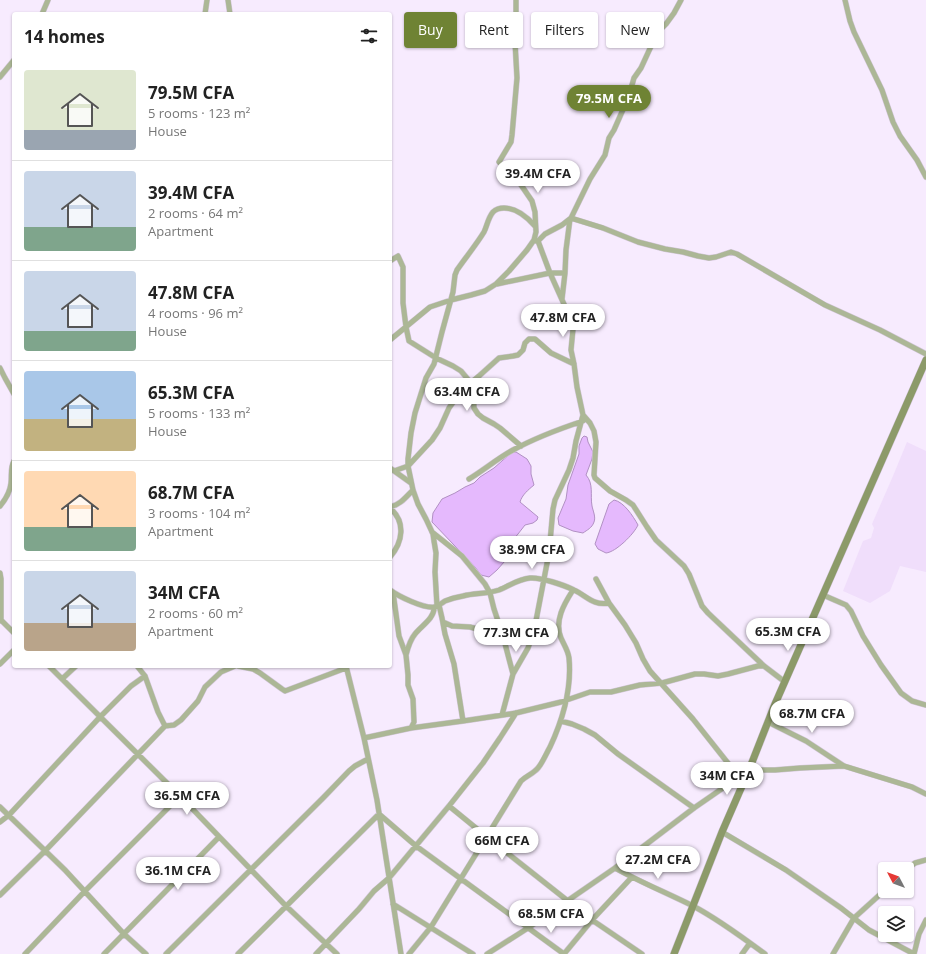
<!DOCTYPE html>
<meta charset="utf-8">
<style>
body{margin:0;font-family:"Open Sans",sans-serif;background:#f6f6f6;color:#222;height:100vh;display:flex;flex-direction:column;font-size:15px;white-space:nowrap}
*{box-sizing:border-box;margin:0}
p{font-size:13px;color:#767676}
.icon{flex:none;width:22px;height:22px;fill:none;stroke:currentColor;stroke-width:2;stroke-linecap:round;stroke-linejoin:round}
.map{position:relative;flex:1;overflow:hidden}
.side{position:absolute;left:12px;top:12px;width:380px;height:656px;display:flex;flex-direction:column;background:#fff;border-radius:4px;box-shadow:0 1px 3px #0004}
.side>*{flex:none}
.top-card{position:absolute;left:404px;top:12px;width:380px;height:36px;display:flex;gap:8px}
.needle{width:26px;rotate:311deg}
.buttons{position:absolute;left:878px;top:862px;display:grid;gap:8px}
.buttons a{display:grid;place-items:center;width:36px;height:36px;border-radius:4px;background:#fff;box-shadow:0 1px 3px #0004;font-size:20px}
.price{position:absolute;translate:-50% -34px;padding:0 9px;border-radius:14px;background:#fff;color:#222;font-size:13px;line-height:26px;filter:drop-shadow(0 1px 2px #0008)}
.price::after{content:'';position:absolute;left:50%;top:24px;width:12px;height:9px;margin-left:-6px;background:inherit;clip-path:polygon(0 0,100% 0,50% 100%)}
.price.selected{background:#6f8334;color:#fff}
ul{padding:0;list-style:none}
li{display:flex;align-items:center;gap:12px;height:100px;padding:0 12px}
li+li{border-top:1px solid #e0e0e0}
li span{display:grid;place-items:center;flex:none;width:112px;height:80px;border-radius:4px;color:#555}
li>.icon{margin-inline-start:auto}
span .icon{width:48px;height:48px;fill:#fffc;stroke-width:1}
li b{font-size:17px}
h2{display:flex;justify-content:space-between;align-items:center;height:48px;padding:0 12px;font-size:17px}
.chip{padding:0 14px;border-radius:4px;background:#fff;box-shadow:0 1px 3px #0004;font-size:14px;line-height:36px}
.chip.selected{background:#6f8334;color:#fff}
.map>svg:first-child{display:block}
</style>
<div class="map">
<svg width="926" height="954" viewBox="0 0 926 954">
<rect width="100%" height="100%" fill="#f7ebfe"/>
<!-- built -->
<path fill="#f0defb" d="M907,442l19,9v121l-26,-6 -10,25 -20,12 -27,-12 20,-50 8,-3 3,-10 -2,-4 21,-48z"/>
<!-- water -->
<path fill="#e5b9fd" stroke="#b190c3" d="M584,436l3,1 1,5 5,10 -1,7 -6,16c8,9 4,20 6,31 1,5 4,11 2,16 -2,6 -7,8 -11,11l-10,-2 -14,-6 -1,-7 8,-19 2,-14 11,-31v-8l3,-8z
M516,452l11,7 4,7v8l3,11c-6,5 -12,10 -14,17l18,15 -1,3 -4,3 -8,2 -7,9 -5,6v8l-8,13 -8,9 -8,7 -8,-2 -6,-8 -43,-45 1,-9 9,-14 13,-6 10,-6 9,-4 6,-6 14,-9 17,-15z
M614,500c10,2 19,16 24,25 -4,9 -22,27 -32,28l-8,-4 -3,-5 14,-40z"/>
<g fill="none" stroke-linecap="round" stroke-linejoin="round">
<!-- street casing -->
<g stroke="#d1c6d7" stroke-width="6">
<path id="street" d="M228,0l2,14
M845,0l5,21 4,11 28,58 11,32 7,14 17,24 9,17
M42,14l6,-14
M205,14l2,-14
M0,77l14,-17
M536,241h2l7,-7 17,-9 9,-7 19,-39 15,-24 4,-17 5,-8 11,-25 5,-13 4,-14 7,-10 12,-26 7,-12 6,-6 8,-11 7,-13
M538,241l12,32 22,49 1,7 -2,21 3,14 3,23 6,28 7,8 4,8 2,11 -2,33 1,3 15,13 16,9 7,5 14,22 9,13 28,26 5,8 13,32 6,7 56,53 21,16
M390,261l8,-5 5,11v36l3,24 3,14 27,17 17,8 8,5 10,12 2,7 1,18 4,6 5,4 11,6 6,4 21,18
M497,284l53,-11h15
M562,299l3,-26 1,-23 4,-31h4l29,9 35,14 27,7 18,3 15,4 11,2 7,-1 15,-5 6,2 88,51 55,25 46,24
M390,340l40,-33 21,-7 20,-5 14,-4 11,-7 13,-13 18,-21 7,-10 2,-8 -1,-20 -3,-11 -13,-19 -20,-20 12,-20 1,-7 5,-57 -2,-36 1,-20v-22
M0,368l5,10 9,16
M390,468l21,15
M394,471l14,-5 24,-26 8,-12 9,-20 12,-17 18,-15 20,-18 14,-2 5,-1 5,-5 2,-7 4,-4h6l16,14 23,11
M469,479c15,-9 29,-21 44,-29 22,-12 46,-21 70,-29
M0,506c6,-7 10,-14 11,-23 1,-8 -1,-15 3,-22
M390,507c10,-2 16,-10 23,-17
M390,508c16,14 13,34 0,49
M432,532l30,24 23,28 5,9 4,16 9,27 10,38
M0,573l1,6v42
M596,579l13,24 16,22 11,18 7,16 7,12 43,48 46,58
M390,590c8,6 34,19 45,17 3,-1 7,-4 10,-6 5,-2 12,-4 18,-5 12,-3 24,-2 36,-6 10,-4 19,-11 31,-12 10,-1 34,7 44,12 13,6 19,16 35,13
M393,592l6,44 7,19 2,20v10l5,14 1,23 -3,6
M823,595l23,10 5,6 12,25 18,29 20,28 11,8 14,4
M439,605l3,13 3,16 9,30 9,57
M437,606l-2,-34 1,-19 -2,-12 -1,-7 -7,-15 -8,-15 -5,-14 -5,-24v-7l3,-26 4,-20 11,-35 8,-14 8,-32 11,-40 2,-17 2,-5c9,-13 19,-25 27,-38 3,-6 4,-14 9,-20 3,-3 7,-4 11,-4 13,0 23,9 31,18
M0,619l14,14
M443,622l9,4 18,1 33,9
M406,655c2,-8 4,-15 9,-21 6,-8 20,-16 19,-27
M0,664l14,-14
M49,666l131,130 106,110 51,48
M137,666l8,10 13,36 7,14
M238,666l15,3 7,4 22,16 3,2 61,-23
M346,666l18,72 13,62 24,154
M62,679l14,-13
M502,715l11,-41 15,-26 6,-17 15,-78 4,-44 2,-9 14,-30 4,-12 3,-17 7,-26
M561,721l11,3 12,5 11,6 23,19 76,54
M768,722l38,19 38,25 68,21 14,7
M364,738l47,-10 52,-7 53,-8 45,-11 29,-10h21l29,-7 22,-2 33,-9h9l14,2 10,-2 30,-8h6
M449,806l38,31 105,83 50,34
M0,807l65,63 59,64 22,20
M0,822l9,-7 91,-98 31,-31 14,-10
M722,832l64,38 55,38 28,22 45,24
M615,868c25,14 52,25 78,38 25,13 49,31 72,48
M907,869l8,-6 11,-3
M0,895l45,-44 120,-125 9,-1 7,-5 17,-19 7,-14 16,-15 14,-6
M393,904l80,50
M25,954l60,-63 95,-95
M104,954l115,-117
M166,954l157,-156 26,-27 6,-5 13,-7
M238,954l141,-140 37,32 148,108
M316,954l43,-45 15,-18 15,-13 60,-72 34,-43 17,-25 16,-25
M409,954l22,-27 90,-146c5,-5 12,-7 17,-13 5,-6 8,-14 12,-21 13,-28 22,-58 19,-89 -1,-8 -5,-13 -8,-20 -7,-17 3,-34 12,-48
M487,954l41,-26 87,-60 79,-60 55,-38h26l25,-2 44,-2
M564,954l28,-34 40,-43
M742,954l8,-11
M833,954l21,-36 31,-28
M914,954l5,-20 7,-14"/>
</g>
<!-- secondary casing -->
<g stroke="#d1c6d7" stroke-width="8">
<path id="secondary" d="M674,954l48,-122 27,-62 26,-66 151,-344"/>
</g>
<!-- street -->
<use href="#street" stroke="#acb796" stroke-width="5"/>
<!-- secondary -->
<use href="#secondary" stroke="#8c9a69" stroke-width="7"/>
</g>
</svg>
<div class="buttons">
<a><svg class="needle" viewBox="-14 -14 28 28"><path d="M0-13l5 13h-10z" fill="#e53935"/><path d="M0 13l5-13h-10z" fill="#767676"/></svg></a>
<a><svg class="icon" aria-label="layers" viewBox="0 0 24 24"><path d="M12 4l9 5-9 5-9-5zM3 14l9 5 9-5"/></svg></a>
</div>
<b class="price selected" style="left:609px;top:119px">79.5M CFA</b>
<b class="price" style="left:538px;top:194px">39.4M CFA</b>
<b class="price" style="left:563px;top:338px">47.8M CFA</b>
<b class="price" style="left:467px;top:412px">63.4M CFA</b>
<b class="price" style="left:532px;top:570px">38.9M CFA</b>
<b class="price" style="left:788px;top:652px">65.3M CFA</b>
<b class="price" style="left:516px;top:653px">77.3M CFA</b>
<b class="price" style="left:812px;top:734px">68.7M CFA</b>
<b class="price" style="left:727px;top:796px">34M CFA</b>
<b class="price" style="left:187px;top:816px">36.5M CFA</b>
<b class="price" style="left:502px;top:861px">66M CFA</b>
<b class="price" style="left:658px;top:880px">27.2M CFA</b>
<b class="price" style="left:178px;top:891px">36.1M CFA</b>
<b class="price" style="left:551px;top:934px">68.5M CFA</b>
<div class="top-card">
<a class="chip selected">Buy</a>
<a class="chip">Rent</a>
<a class="chip">Filters</a>
<a class="chip">New</a>
</div>
<section class="side">
<h2>14 homes<svg class="icon" aria-label="filters" viewBox="0 0 24 24"><path d="M4 7h16M4 17h16"/><circle cx="9" cy="7" r="2"/><circle cx="15" cy="17" r="2"/></svg></h2>
<ul>
<li><span style="background:linear-gradient(#dfe7d0 75%,#9aa5b1 0)"><svg class="icon" aria-label="home" viewBox="0 0 24 24"><path d="M3 11l9-7 9 7M6 9v11h12V9"/></svg></span><div><b>79.5M CFA</b><p>5 rooms · 123 m²</p><p>House</p></div></li>
<li><span style="background:linear-gradient(#c9d6e8 70%,#7fa58c 0)"><svg class="icon" aria-label="home" viewBox="0 0 24 24"><path d="M3 11l9-7 9 7M6 9v11h12V9"/></svg></span><div><b>39.4M CFA</b><p>2 rooms · 64 m²</p><p>Apartment</p></div></li>
<li><span style="background:linear-gradient(#c9d6e8 75%,#7fa58c 0)"><svg class="icon" aria-label="home" viewBox="0 0 24 24"><path d="M3 11l9-7 9 7M6 9v11h12V9"/></svg></span><div><b>47.8M CFA</b><p>4 rooms · 96 m²</p><p>House</p></div></li>
<li><span style="background:linear-gradient(#a9c7e8 60%,#c2b280 0)"><svg class="icon" aria-label="home" viewBox="0 0 24 24"><path d="M3 11l9-7 9 7M6 9v11h12V9"/></svg></span><div><b>65.3M CFA</b><p>5 rooms · 133 m²</p><p>House</p></div></li>
<li><span style="background:linear-gradient(#ffd9b3 70%,#7fa58c 0)"><svg class="icon" aria-label="home" viewBox="0 0 24 24"><path d="M3 11l9-7 9 7M6 9v11h12V9"/></svg></span><div><b>68.7M CFA</b><p>3 rooms · 104 m²</p><p>Apartment</p></div></li>
<li><span style="background:linear-gradient(#c9d6e8 65%,#b9a48a 0)"><svg class="icon" aria-label="home" viewBox="0 0 24 24"><path d="M3 11l9-7 9 7M6 9v11h12V9"/></svg></span><div><b>34M CFA</b><p>2 rooms · 60 m²</p><p>Apartment</p></div></li>
</ul>
</section>
</div>
